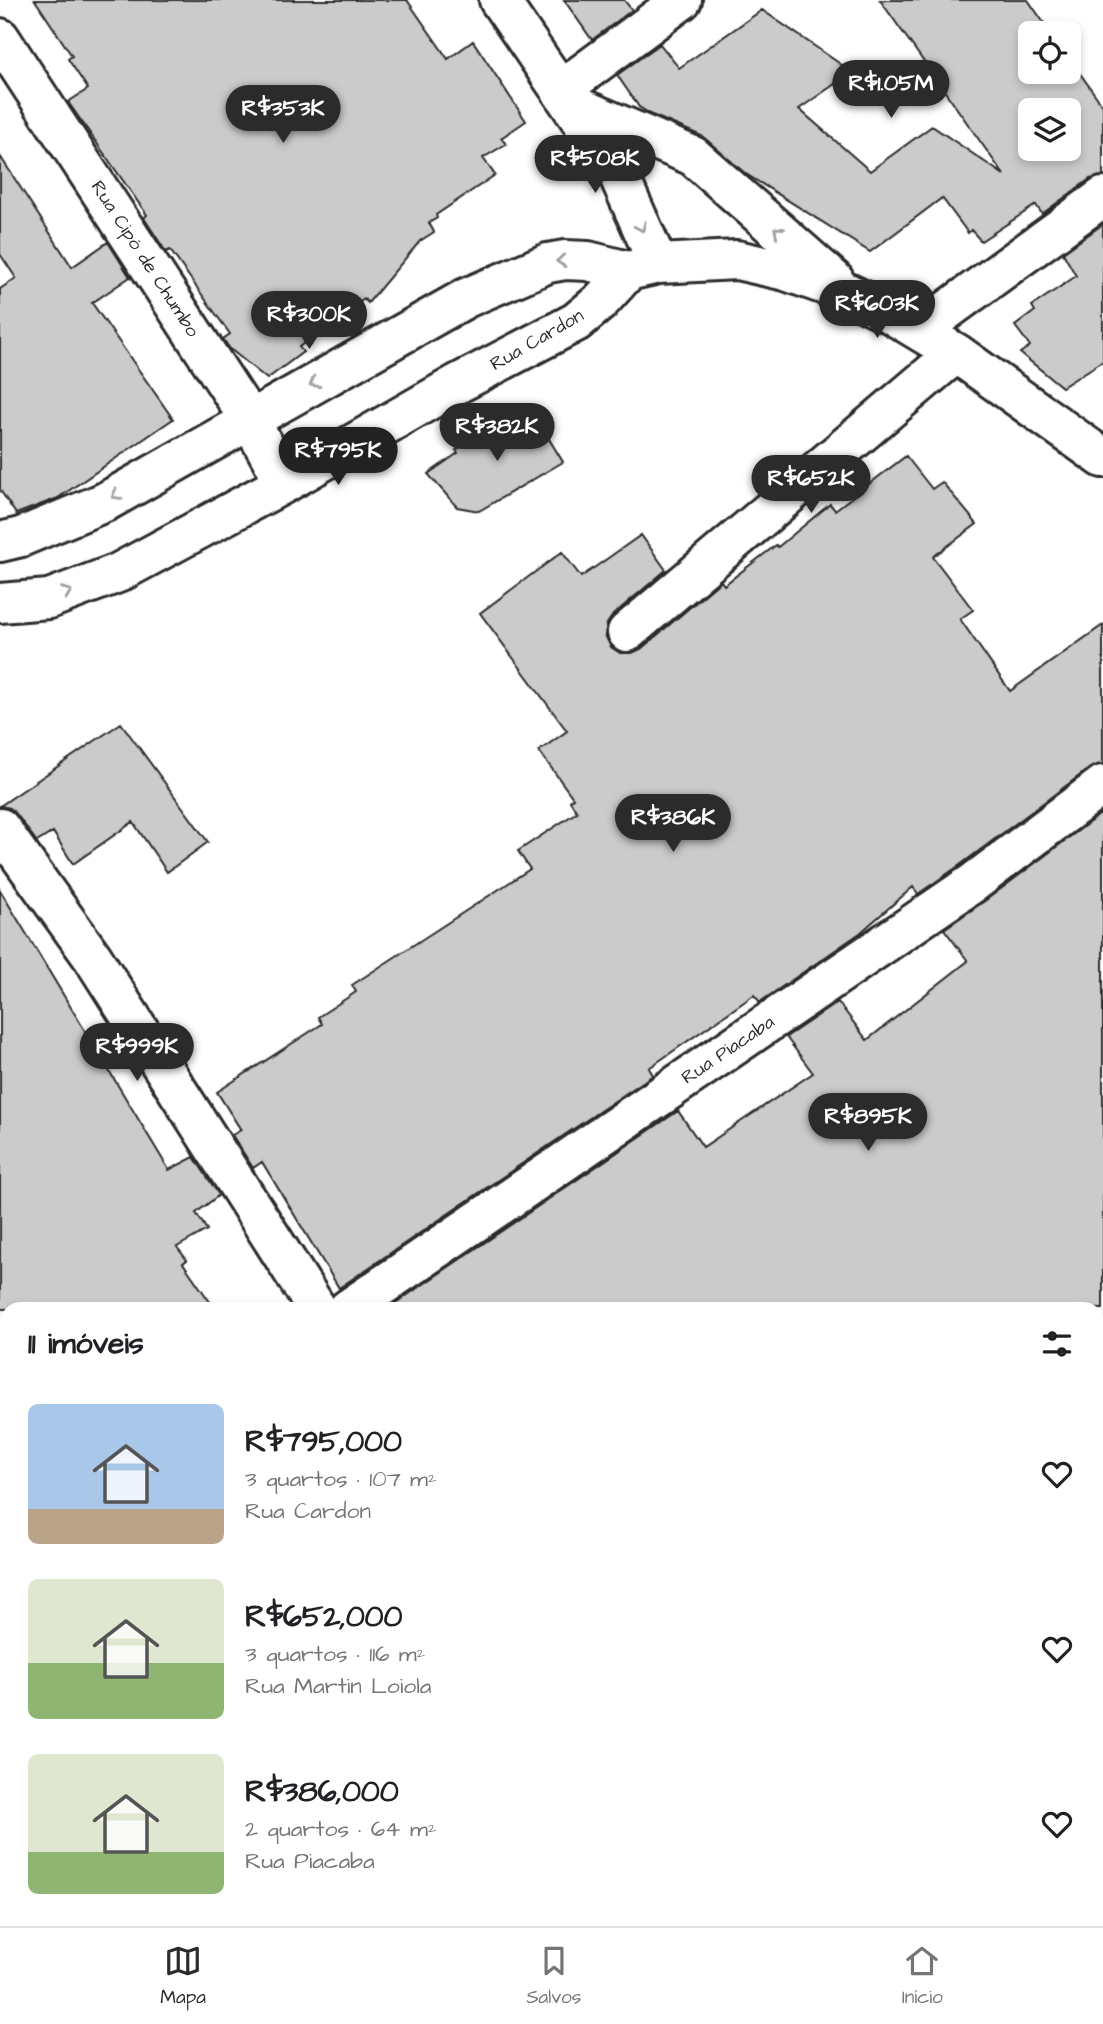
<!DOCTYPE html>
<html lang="pt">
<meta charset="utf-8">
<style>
body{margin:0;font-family:"Architects Daughter",sans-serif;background:#f6f6f6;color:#202124;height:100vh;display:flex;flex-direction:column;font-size:26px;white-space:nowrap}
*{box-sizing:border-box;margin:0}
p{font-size:23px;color:#757577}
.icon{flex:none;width:38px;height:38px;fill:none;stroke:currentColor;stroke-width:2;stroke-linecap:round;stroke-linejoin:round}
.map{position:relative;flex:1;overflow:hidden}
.panel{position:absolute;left:0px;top:1302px;width:1104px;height:625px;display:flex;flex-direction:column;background:#fff;border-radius:21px 21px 0 0;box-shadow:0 4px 10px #0003}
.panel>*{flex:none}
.tools{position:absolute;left:1018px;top:21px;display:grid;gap:14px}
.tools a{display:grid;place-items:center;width:63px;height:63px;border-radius:10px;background:#fff;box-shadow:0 4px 10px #0003;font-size:35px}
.price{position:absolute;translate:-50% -60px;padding:0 16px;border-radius:24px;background:#2b2b2b;color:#fff;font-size:23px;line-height:46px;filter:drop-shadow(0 2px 4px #0008)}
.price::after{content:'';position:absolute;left:50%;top:42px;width:21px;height:16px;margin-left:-10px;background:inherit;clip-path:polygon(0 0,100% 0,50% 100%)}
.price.current{background:#222;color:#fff}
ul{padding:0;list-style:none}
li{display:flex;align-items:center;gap:21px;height:175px;padding:0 28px}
li span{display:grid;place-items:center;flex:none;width:196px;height:140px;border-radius:10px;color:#555}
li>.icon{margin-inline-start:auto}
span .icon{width:84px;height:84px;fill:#fffc;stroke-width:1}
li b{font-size:30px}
h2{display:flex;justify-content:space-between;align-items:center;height:84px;padding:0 28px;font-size:30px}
.menu{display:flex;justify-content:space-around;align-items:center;height:98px;border-top:2px solid #e0e0e0;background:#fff;font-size:19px;color:#757577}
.menu a{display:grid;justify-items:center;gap:4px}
.menu .current{color:#2b2b2b}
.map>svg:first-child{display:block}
</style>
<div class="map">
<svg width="1103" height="1926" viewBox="0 0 1103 1926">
<rect width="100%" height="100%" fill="#fff"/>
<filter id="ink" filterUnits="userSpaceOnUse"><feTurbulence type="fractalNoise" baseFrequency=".0143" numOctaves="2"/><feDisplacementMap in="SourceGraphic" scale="14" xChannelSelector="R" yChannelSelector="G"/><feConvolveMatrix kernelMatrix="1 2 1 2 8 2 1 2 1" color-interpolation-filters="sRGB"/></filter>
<g filter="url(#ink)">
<!-- building -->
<path fill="#cbcbcb" stroke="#2b2b2b" stroke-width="2" fill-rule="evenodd" d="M35,0h372l41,59 25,-18 53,80 -25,17 5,6 -23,14 12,17 -59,40 1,3 -8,5 5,9 -14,9 -52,62 -4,-4 -65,48 4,5 -36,27 -37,-30 -7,-10 7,-5 -60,-84 -4,2 -22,-34 3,-3 -79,-113 20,-13 -20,-30 4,-3z
M564,0h60l8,10 -40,30z
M880,0h148l23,33h-20v39h38v-14l34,48v70l-13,3 -48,35 -6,-9 -55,36 -10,-11 -3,3 -26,-35 -72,54 -124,-78 -44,-38 -50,-21 -13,-8 -22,-32 43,-31 19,24 83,-58 90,62 -53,37 71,62 62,-45 72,49zM1031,110h38v39h-38z
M0,156l72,111 36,-25 22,35 -38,26 81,116 -115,79 -42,16 -16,-24v-201l16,-11 -16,-24z
M1103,224v137l-41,26 -42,-34 10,-7 -15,-20 20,-15 -3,-5 44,-30 -13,-23z
M529,406l34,56 -84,49 -22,-4 -29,-33 30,-21 -2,-3z
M906,456l26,33 10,-7 35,42 -44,33 40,53 -13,9 50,72 93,-66v139l-13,4 -130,97 -42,29 -5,-7 -53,46 -100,69 -6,-7 -105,73 4,7 -314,213 -77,-126 -9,6 -21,-33 9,-5 -24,-38 105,-68 -4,-7 38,-25 -4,-7 178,-116 -12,-18 59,-39 -7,-11 3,-3 -34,-47 28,-20 -87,-118 82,-61 19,25 60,-42 25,35 -53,45 -6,9 -2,11 6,12 9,6h12l9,-4 80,-68 3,4 52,-40 2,2 52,-43 5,6z
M121,723l87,119 -41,30 -34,-50 -60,42 -20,-32 -16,10 -20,-27 -7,-7 -10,-2z
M1103,812v497h-716l291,-198 25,36 110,-74 -27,-36 52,-35 29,38 101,-79 -24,-32 42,-29z
M0,890l169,280 25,-13 25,38 -23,18 11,17 -30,17 10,13 -4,3 32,46h-215z"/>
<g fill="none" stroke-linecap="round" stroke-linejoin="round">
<!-- minor casing -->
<g stroke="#2b2b2b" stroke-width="44">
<path id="minor" d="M499,0l120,176 39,88
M0,38l250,382 35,63
M562,89l120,-89
M571,104l122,52 141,124
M920,330l183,-133
M0,542l21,-5 84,-35 361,-204 82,-35 17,-3 23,1 40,10 30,-7 79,-4 49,11 62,22 43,21 65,39 147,105
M0,603l49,-4 69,-26 167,-90 174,-100 117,-61 24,-20 28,-31
M627,632l329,-279
M0,828l93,130 224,351
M348,1309l625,-426 130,-98
M1097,1456l6,-4
M0,1647l7,11
M0,1774l7,-3
M686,1920l4,6
M502,1926l8,-6"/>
</g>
<!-- minor -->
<use href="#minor" stroke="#fff" stroke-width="38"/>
</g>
<!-- one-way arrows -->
<defs><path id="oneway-chevron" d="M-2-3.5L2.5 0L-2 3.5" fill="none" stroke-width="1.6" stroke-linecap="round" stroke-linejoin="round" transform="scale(1.75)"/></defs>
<g stroke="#a0a0a0">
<use href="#oneway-chevron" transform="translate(641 227) rotate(66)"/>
<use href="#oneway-chevron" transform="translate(778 231) rotate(-139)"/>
<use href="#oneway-chevron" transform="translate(561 261) rotate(175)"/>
<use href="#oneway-chevron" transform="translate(314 383) rotate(150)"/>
<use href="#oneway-chevron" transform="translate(116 495) rotate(150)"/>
<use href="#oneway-chevron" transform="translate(67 592) rotate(-21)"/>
</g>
</g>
<g text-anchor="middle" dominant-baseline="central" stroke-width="5" stroke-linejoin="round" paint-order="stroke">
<!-- street labels -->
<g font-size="19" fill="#2b2b2b" stroke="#fff">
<text transform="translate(145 259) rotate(57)">Rua Cipó de Chumbo</text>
<text transform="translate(537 340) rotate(-30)">Rua Cardon</text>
<text transform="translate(728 1050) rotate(-34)">Rua Piacaba</text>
</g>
</g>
</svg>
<div class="tools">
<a><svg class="icon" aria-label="locate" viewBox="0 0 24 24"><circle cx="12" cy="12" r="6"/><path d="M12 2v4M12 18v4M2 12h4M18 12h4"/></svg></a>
<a><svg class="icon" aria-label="layers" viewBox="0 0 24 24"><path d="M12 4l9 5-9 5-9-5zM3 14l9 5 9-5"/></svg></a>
</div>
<b class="price" style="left:891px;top:120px">R$1.05M</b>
<b class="price" style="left:283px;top:145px">R$353K</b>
<b class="price" style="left:595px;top:195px">R$508K</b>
<b class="price" style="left:877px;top:340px">R$603K</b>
<b class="price" style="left:309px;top:351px">R$300K</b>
<b class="price" style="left:497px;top:463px">R$382K</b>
<b class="price current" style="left:338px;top:487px">R$795K</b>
<b class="price" style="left:811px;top:515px">R$652K</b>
<b class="price" style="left:673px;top:854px">R$386K</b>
<b class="price" style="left:137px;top:1083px">R$999K</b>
<b class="price" style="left:868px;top:1153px">R$895K</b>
<section class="panel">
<h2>11 imóveis<svg class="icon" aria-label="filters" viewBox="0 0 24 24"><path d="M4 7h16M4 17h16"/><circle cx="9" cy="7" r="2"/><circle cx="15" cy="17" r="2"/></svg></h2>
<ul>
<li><span style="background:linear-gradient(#a9c7e8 75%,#b9a48a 0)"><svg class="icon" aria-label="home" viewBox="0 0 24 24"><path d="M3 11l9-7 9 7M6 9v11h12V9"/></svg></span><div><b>R$795,000</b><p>3 quartos · 107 m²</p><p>Rua Cardon</p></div><svg class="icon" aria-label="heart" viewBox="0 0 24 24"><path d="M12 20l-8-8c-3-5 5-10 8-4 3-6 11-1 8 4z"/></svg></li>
<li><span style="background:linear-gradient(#dfe7d0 60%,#8fb573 0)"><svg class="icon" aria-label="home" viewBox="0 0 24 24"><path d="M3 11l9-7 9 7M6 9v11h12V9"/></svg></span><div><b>R$652,000</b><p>3 quartos · 116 m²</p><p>Rua Martin Loiola</p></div><svg class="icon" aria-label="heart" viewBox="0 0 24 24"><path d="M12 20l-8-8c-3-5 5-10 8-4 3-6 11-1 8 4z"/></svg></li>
<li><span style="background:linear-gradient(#dfe7d0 70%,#8fb573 0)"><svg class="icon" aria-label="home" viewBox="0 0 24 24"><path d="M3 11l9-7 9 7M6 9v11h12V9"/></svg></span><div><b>R$386,000</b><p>2 quartos · 64 m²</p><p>Rua Piacaba</p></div><svg class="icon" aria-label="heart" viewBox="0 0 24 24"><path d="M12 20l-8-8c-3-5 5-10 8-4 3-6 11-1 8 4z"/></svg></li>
</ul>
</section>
</div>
<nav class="menu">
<a class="current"><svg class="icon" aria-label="map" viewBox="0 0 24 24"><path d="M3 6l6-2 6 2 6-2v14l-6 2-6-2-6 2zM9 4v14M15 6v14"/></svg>Mapa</a>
<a><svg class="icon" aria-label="saved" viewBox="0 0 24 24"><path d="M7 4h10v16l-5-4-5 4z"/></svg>Salvos</a>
<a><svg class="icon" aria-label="home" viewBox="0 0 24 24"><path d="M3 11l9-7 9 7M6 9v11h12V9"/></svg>Início</a>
</nav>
